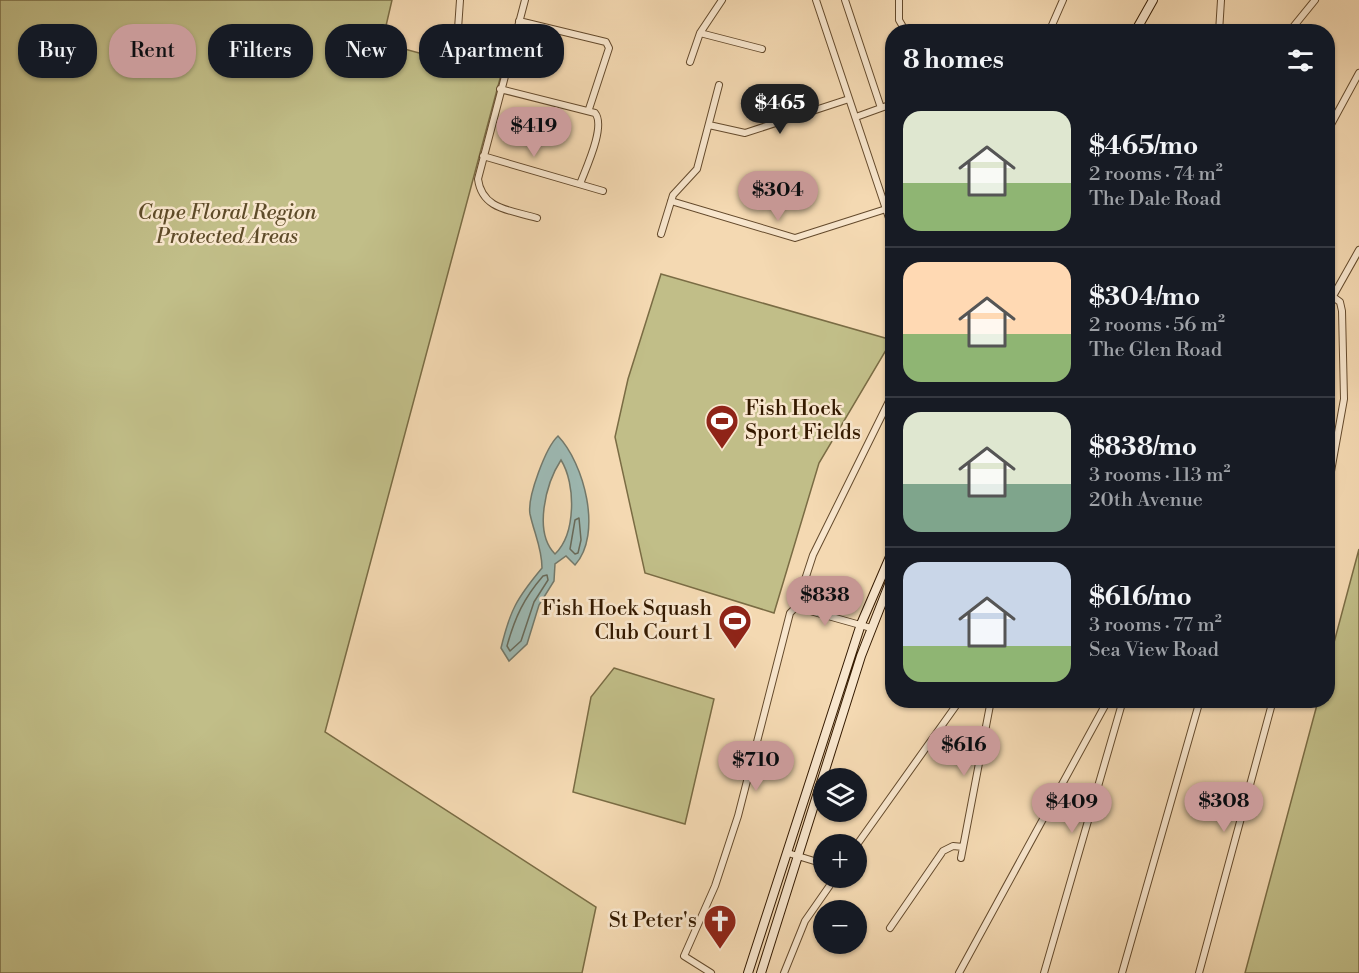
<!DOCTYPE html>
<meta charset="utf-8">
<style>
body{margin:0;font-family:"Libre Bodoni",serif;background:#20242c;color:#f1f3f6;height:100vh;display:flex;flex-direction:column;font-size:22px;white-space:nowrap}
*{box-sizing:border-box;margin:0}
p{font-size:20px;color:#9ea1a6}
.icon{flex:none;width:33px;height:33px;fill:none;stroke:currentColor;stroke-width:2;stroke-linecap:round;stroke-linejoin:round}
.map{position:relative;flex:1;overflow:hidden}
.panel{position:absolute;left:885px;top:24px;width:450px;height:684px;display:flex;flex-direction:column;background:#171b24;border-radius:24px;box-shadow:0 2px 4px #0004}
.panel>*{flex:none}
.banner{position:absolute;left:18px;top:24px;width:570px;height:54px;display:flex;gap:12px}
.buttons{position:absolute;left:813px;top:768px;display:grid;gap:12px}
.buttons a{display:grid;place-items:center;width:54px;height:54px;border-radius:50%;background:#171b24;box-shadow:0 2px 4px #0004;font-size:30px}
.price{position:absolute;translate:-50% -51px;padding:0 14px;border-radius:21px;background:#c59692;color:#111;font-size:20px;line-height:39px;filter:drop-shadow(0 2px 3px #0008)}
.price::after{content:'';position:absolute;left:50%;top:36px;width:18px;height:14px;margin-left:-9px;background:inherit;clip-path:polygon(0 0,100% 0,50% 100%)}
.price.selected{background:#222;color:#fff}
ul{padding:0;list-style:none}
li{display:flex;align-items:center;gap:18px;height:150px;padding:0 18px}
li+li{border-top:2px solid #363941}
li span{display:grid;place-items:center;flex:none;width:168px;height:120px;border-radius:18px;color:#555}
li>.icon{margin-inline-start:auto}
span .icon{width:72px;height:72px;fill:#fffc;stroke-width:1}
li b{font-size:26px}
h2{display:flex;justify-content:space-between;align-items:center;height:72px;padding:0 18px;font-size:26px}
.tag{padding:0 21px;border-radius:24px;background:#171b24;box-shadow:0 2px 4px #0004;font-size:21px;line-height:54px}
.tag.selected{background:#c59692;color:#111}
.map>svg:first-child{display:block}
</style>
<div class="map">
<svg width="1359" height="973" viewBox="0 0 1359 973">
<rect width="100%" height="100%" fill="#f4d9b2"/>
<filter id="stains"><feTurbulence type="fractalNoise" baseFrequency=".00333" numOctaves="4"/><feColorMatrix values="0 0 0 0 .2 0 0 0 0 .09 0 0 0 0 .02 0 0 0 .5 -.17"/></filter>
<radialGradient id="worn" r=".72"><stop offset=".6" stop-color="#630" stop-opacity="0"/><stop offset="1" stop-color="#630" stop-opacity=".3"/></radialGradient>
<!-- green -->
<path fill="#c1be88" stroke="#7a6c44" stroke-width="1.5" d="M0,0h392l-10,43 119,32 -176,657 271,175 -14,66h-582z
M661,274l231,66 -73,123 -45,150 -129,-40 -30,-136 13,-58z
M1359,549v424h-114l73,-272 10,-1v-35z
M614,668l100,31 -29,125 -112,-32 18,-95z"/>
<!-- water -->
<path fill="#9db9b3" stroke="#73796b" stroke-width="1.5" fill-rule="evenodd" d="M558,436c26,27 45,98 17,129l-9,-9 -11,8 -1,17 -15,24 -12,39 -18,17 -8,-13c9,-38 16,-50 41,-80 0,-20 -8,-35 -12,-54 -3,-17 16,-67 28,-78zM561,460c15,24 15,74 -6,94 -22,-22 -9,-71 6,-94z"/>
<g fill="none" stroke-linecap="round" stroke-linejoin="round">
<!-- shore -->
<path stroke="#686a5a" stroke-width="1.5" d="M579,518l2,22 -3,13 -3,1 -5,-5 5,-29z
M547,575l1,5 -14,22 -13,39 -11,10 -3,-5c8,-29 17,-48 36,-70z"/>
<!-- street casing -->
<g stroke="#644a2c" stroke-width="8">
<path id="street" d="M460,0l-2,29 2,6 51,15
M525,0l-47,179c4,31 33,31 59,39
M816,0l76,227
M845,0l36,108
M899,0v20l7,12
M519,21l87,21 3,6 -20,61
M1049,32l14,-32
M1219,32l2,-32
M1289,32l26,-32
M700,33l62,16
M690,62l10,-29 22,-33
M500,89l95,24c11,13 -9,55 -15,71
M856,117l36,-13
M709,125l36,8 104,-34
M1328,130l31,-57
M483,156l120,35
M671,201l124,37 91,-29
M661,234l12,-39 24,-26 22,-84
M1328,305l31,-55
M1328,488l16,-89 -2,-88 -2,-9 -8,-6
M796,607l75,21
M856,846l104,-146
M788,853l36,11
M961,858l30,-158
M890,928l53,-77 10,-5 10,1
M711,973l-27,-17 31,-70 23,-70 52,-203 6,-6 17,-52 79,-160
M784,973l21,-52 30,-43
M959,973l149,-273
M1044,973l79,-273
M1122,973l78,-273
M1199,973l74,-273"/>
</g>
<!-- secondary casing -->
<g stroke="#341a00" stroke-width="10">
<path id="secondary" d="M1135,32l18,-32
M748,973l113,-349 31,-72
M761,973l100,-317 31,-79"/>
</g>
<!-- street -->
<use href="#street" stroke="#f8e6cd" stroke-width="6"/>
<!-- secondary -->
<use href="#secondary" stroke="#f8e6cd" stroke-width="8"/>
</g>
<!-- icons -->
<defs>
<g id="stadium-pin" transform="scale(1.725)"><path d="M0 17L-7.5 6A9.5 9.5 0 1 1 7.5 6Z" fill="#8f2418" stroke="#f8e6cd"/><path d="M0-5a6.5 5 0 1 0 0 10a6.5 5 0 1 0 0-10ZM-3.5-1.8h7v3.6h-7Z" fill="#fff"/></g>
<g id="church-pin" transform="scale(1.725)"><path d="M0 17L-7.5 6A9.5 9.5 0 1 1 7.5 6Z" fill="#8f2418" stroke="#f8e6cd"/><path d="M-1.2-6h2.4v3.5h3.3v2.4h-3.3V6h-2.4V-.1h-3.3v-2.4h3.3Z" fill="#fff"/></g>
</defs>
<g fill-rule="evenodd">
<use href="#stadium-pin" x="722" y="421"/>
<use href="#stadium-pin" x="735" y="621"/>
<use href="#church-pin" x="720" y="921"/>
</g>
<g text-anchor="middle" dominant-baseline="central" stroke-width="5" stroke-linejoin="round" paint-order="stroke">
<!-- park labels -->
<g font-size="21" font-style="italic" fill="#5e4b29" stroke="#f8e6cd">
<text x="227" y="213">Cape Floral Region<tspan x="227" dy="24">Protected Areas</tspan></text>
</g>
<!-- poi labels -->
<g font-size="21" fill="#341a00" stroke="#f8e6cd" text-anchor="end">
<text x="745" y="409" text-anchor="start">Fish Hoek<tspan x="745" dy="24">Sport Fields</tspan></text>
<text x="712" y="609">Fish Hoek Squash<tspan x="712" dy="24">Club Court 1</tspan></text>
<text x="697" y="921">St Peter's</text>
</g>
</g>
<rect width="100%" height="100%" filter="url(#stains)"/>
<rect width="100%" height="100%" fill="url(#worn)"/>
</svg>
<div class="buttons">
<a><svg class="icon" aria-label="layers" viewBox="0 0 24 24"><path d="M12 4l9 5-9 5-9-5zM3 14l9 5 9-5"/></svg></a>
<a>+</a>
<a>−</a>
</div>
<b class="price selected" style="left:780px;top:135px">$465</b>
<b class="price" style="left:534px;top:158px">$419</b>
<b class="price" style="left:778px;top:222px">$304</b>
<b class="price" style="left:825px;top:627px">$838</b>
<b class="price" style="left:964px;top:777px">$616</b>
<b class="price" style="left:756px;top:792px">$710</b>
<b class="price" style="left:1224px;top:833px">$308</b>
<b class="price" style="left:1072px;top:834px">$409</b>
<div class="banner">
<a class="tag">Buy</a>
<a class="tag selected">Rent</a>
<a class="tag">Filters</a>
<a class="tag">New</a>
<a class="tag">Apartment</a>
</div>
<section class="panel">
<h2>8 homes<svg class="icon" aria-label="filters" viewBox="0 0 24 24"><path d="M4 7h16M4 17h16"/><circle cx="9" cy="7" r="2"/><circle cx="15" cy="17" r="2"/></svg></h2>
<ul>
<li><span style="background:linear-gradient(#dfe7d0 60%,#8fb573 0)"><svg class="icon" aria-label="home" viewBox="0 0 24 24"><path d="M3 11l9-7 9 7M6 9v11h12V9"/></svg></span><div><b>$465/mo</b><p>2 rooms · 74 m²</p><p>The Dale Road</p></div></li>
<li><span style="background:linear-gradient(#ffd9b3 60%,#8fb573 0)"><svg class="icon" aria-label="home" viewBox="0 0 24 24"><path d="M3 11l9-7 9 7M6 9v11h12V9"/></svg></span><div><b>$304/mo</b><p>2 rooms · 56 m²</p><p>The Glen Road</p></div></li>
<li><span style="background:linear-gradient(#dfe7d0 60%,#7fa58c 0)"><svg class="icon" aria-label="home" viewBox="0 0 24 24"><path d="M3 11l9-7 9 7M6 9v11h12V9"/></svg></span><div><b>$838/mo</b><p>3 rooms · 113 m²</p><p>20th Avenue</p></div></li>
<li><span style="background:linear-gradient(#c9d6e8 70%,#8fb573 0)"><svg class="icon" aria-label="home" viewBox="0 0 24 24"><path d="M3 11l9-7 9 7M6 9v11h12V9"/></svg></span><div><b>$616/mo</b><p>3 rooms · 77 m²</p><p>Sea View Road</p></div></li>
</ul>
</section>
</div>
